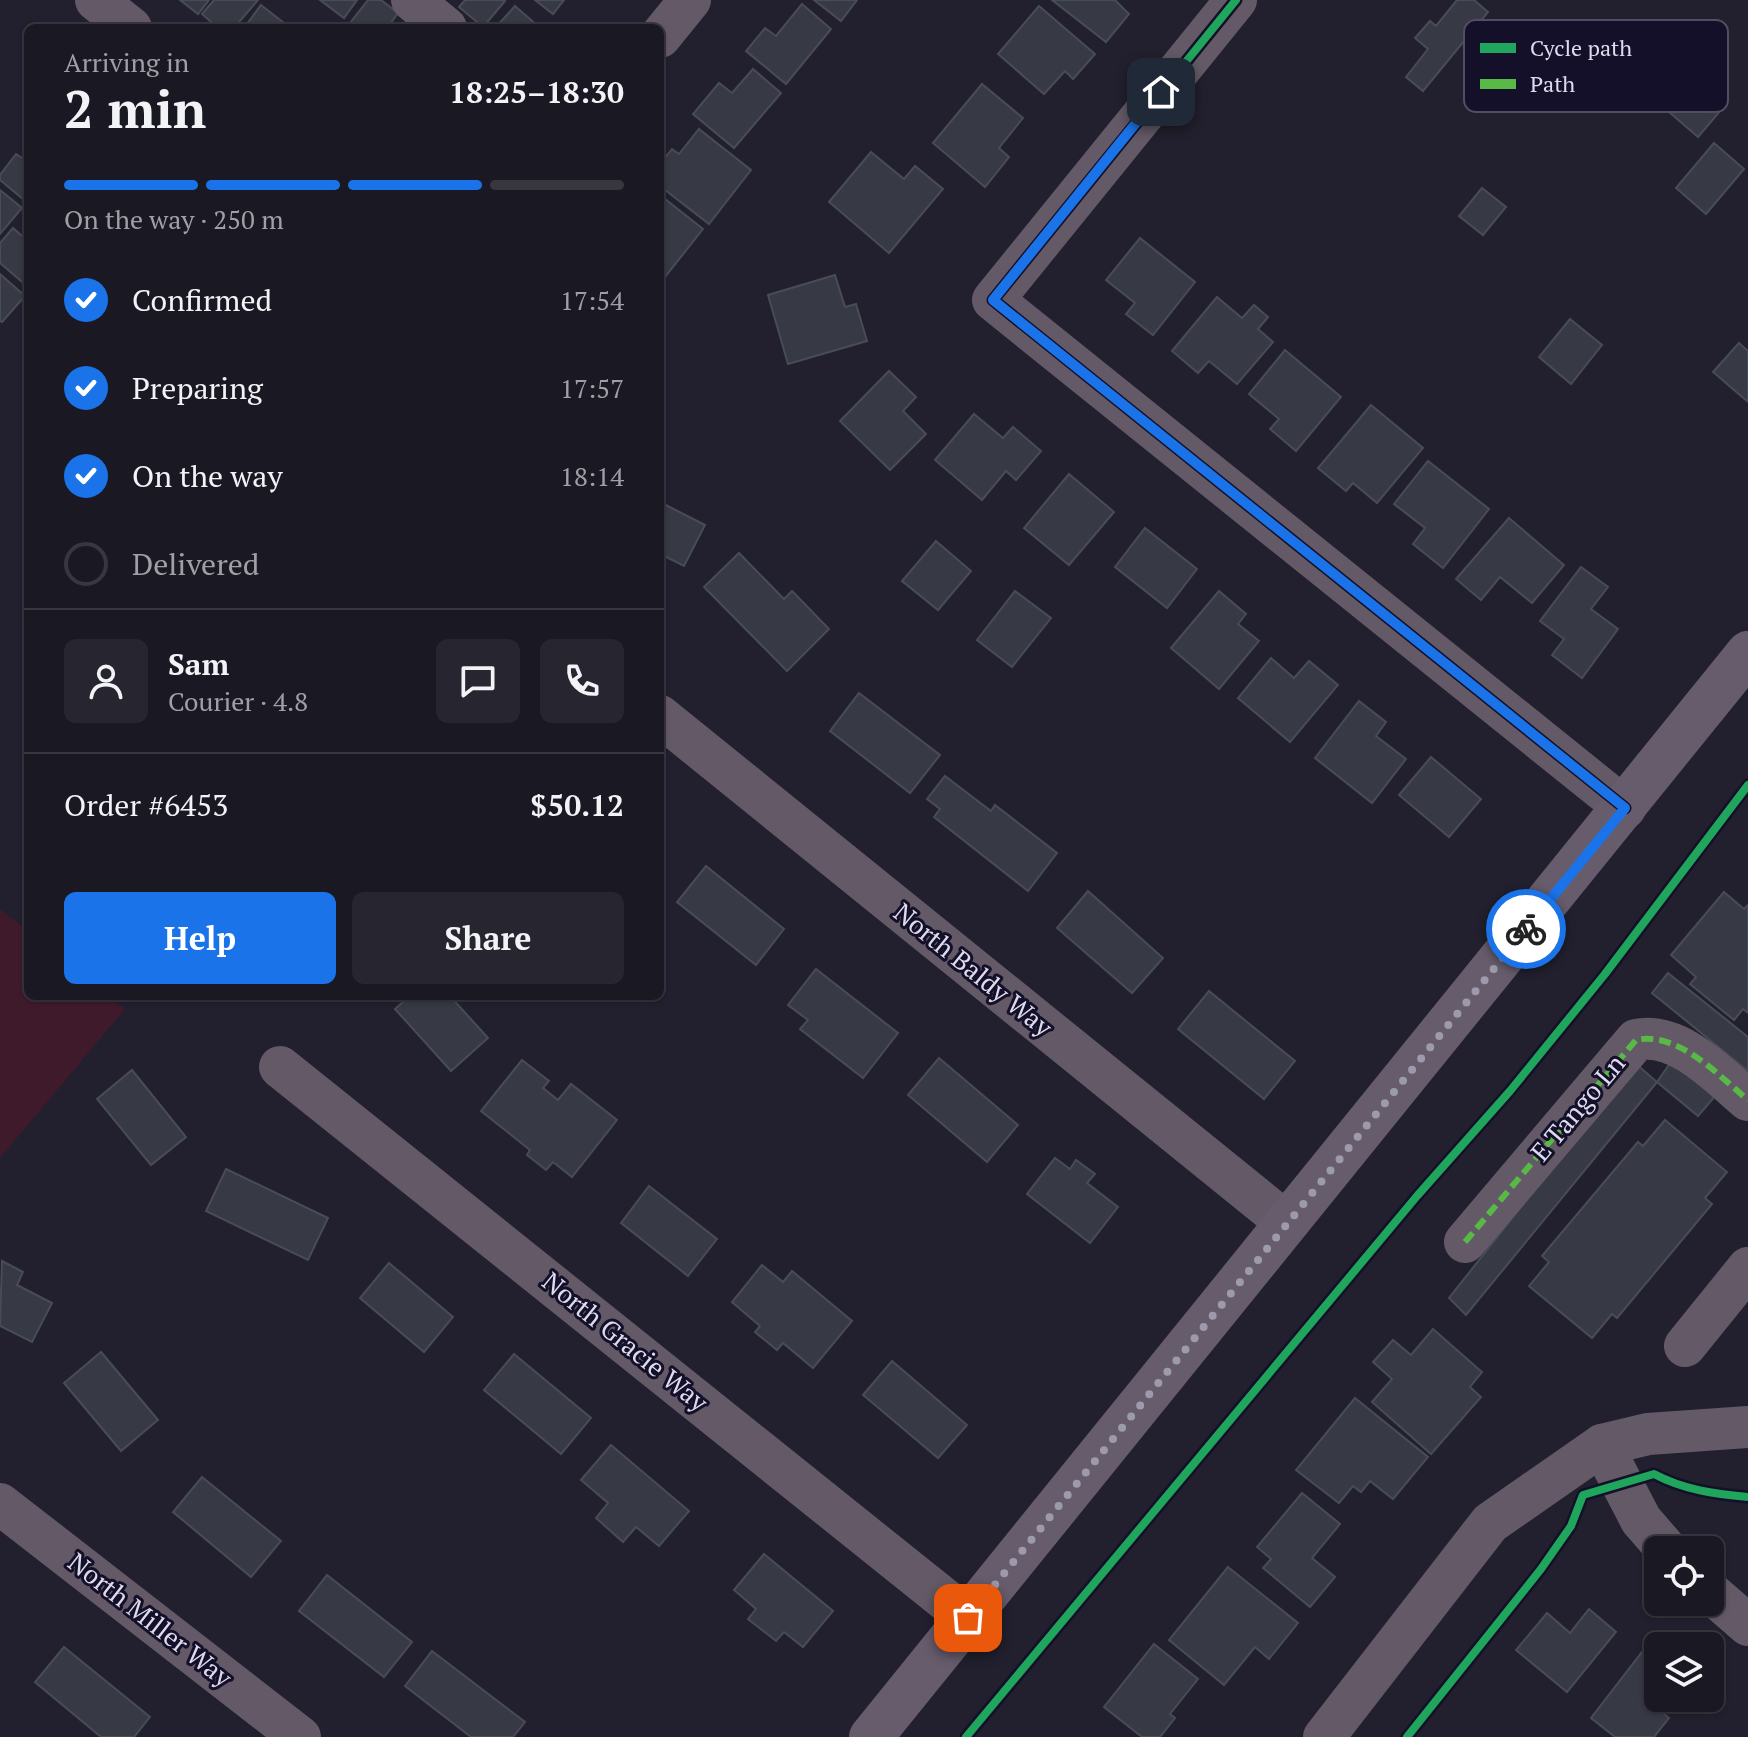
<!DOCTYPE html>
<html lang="en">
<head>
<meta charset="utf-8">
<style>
	body { margin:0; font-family:"PT Serif",serif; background:#27252f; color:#f1f3f6; height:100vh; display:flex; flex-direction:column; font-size:30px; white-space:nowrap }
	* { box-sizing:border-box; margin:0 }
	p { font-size:26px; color:#9fa0a5 }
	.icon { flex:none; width:44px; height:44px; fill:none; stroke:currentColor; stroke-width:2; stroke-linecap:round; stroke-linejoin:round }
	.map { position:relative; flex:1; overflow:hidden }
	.sheet { position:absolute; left:24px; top:24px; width:640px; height:976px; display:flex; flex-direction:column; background:#1a1822; border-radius:12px; box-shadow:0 2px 6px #0004,0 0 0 2px #383740 }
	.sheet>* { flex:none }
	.tools { position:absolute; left:1644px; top:1536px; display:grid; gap:16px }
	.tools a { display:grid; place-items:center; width:80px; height:80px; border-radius:12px; background:#1a1822; box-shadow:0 2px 6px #0004,0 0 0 2px #383740; font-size:40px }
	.pin { position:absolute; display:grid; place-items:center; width:68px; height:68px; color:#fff; margin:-34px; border-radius:16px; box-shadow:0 4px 12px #0006 }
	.courier { position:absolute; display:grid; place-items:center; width:80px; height:80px; margin:-40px; border:6px solid #1a73e8; border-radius:50%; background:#fff; color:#222; box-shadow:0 2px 10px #0007 }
	.headline em { font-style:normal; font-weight:700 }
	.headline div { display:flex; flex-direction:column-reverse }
	.headline { display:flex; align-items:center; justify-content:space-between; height:136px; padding:0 40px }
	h1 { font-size:52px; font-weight:700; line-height:60px }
	.bar { display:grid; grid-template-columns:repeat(4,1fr); gap:12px 8px; align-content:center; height:96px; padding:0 40px }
	.bar i { height:10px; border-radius:6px; background:#383740 }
	.bar .active { background:#1a73e8 }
	.bar p { grid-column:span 4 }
	.line { display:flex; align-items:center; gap:20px; padding:0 40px; border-top:2px solid #383740 }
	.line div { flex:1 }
	.round { display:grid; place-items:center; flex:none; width:84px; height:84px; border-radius:12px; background:#27252f }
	ol { padding:0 40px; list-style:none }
	li { display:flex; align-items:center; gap:24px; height:88px }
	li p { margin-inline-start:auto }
	li .icon { padding:8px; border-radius:50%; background:#1a73e8; color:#fff; stroke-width:4 }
	li:last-child { color:#9fa0a5 }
	li i { width:44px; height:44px; border:4px solid #383740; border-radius:50% }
	.primary-button { display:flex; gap:16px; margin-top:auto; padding:16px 40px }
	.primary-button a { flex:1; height:92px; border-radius:12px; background:#1a73e8; color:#fff; font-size:32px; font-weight:700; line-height:92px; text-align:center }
	.primary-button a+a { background:#27252f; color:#f1f3f6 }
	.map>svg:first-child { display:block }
</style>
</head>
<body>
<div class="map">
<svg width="1748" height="1737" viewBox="0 0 1748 1737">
	<rect width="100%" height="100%" fill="#22202e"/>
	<polygon fill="#3f1a2a" points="0,909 28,931 28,996 109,996 125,1009 0,1158"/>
	<g fill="#373945" stroke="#484c57" stroke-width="2">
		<polygon points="180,0 209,0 198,14"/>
		<polygon points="214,0 258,0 234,28 218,28 202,14"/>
		<polygon points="320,0 357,0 344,18"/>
		<polygon points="368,0 381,0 398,13 387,28 357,28 350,23"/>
		<polygon points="465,0 503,0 505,1 483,27 459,7"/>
		<polygon points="535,0 564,0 553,14"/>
		<polygon points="814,0 857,0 841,21"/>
		<polygon points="1052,0 1115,0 1129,14 1106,42"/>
		<polygon points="1457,0 1474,0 1488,12 1478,24 1485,29 1471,47 1464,41 1423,91 1406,77 1428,49 1415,38 1430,21 1436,26"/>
		<polygon points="802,4 831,29 786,84 746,51 765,28 776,36"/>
		<polygon points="261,5 288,26 286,28 244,28"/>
		<polygon points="515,6 538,26 536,28 495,28"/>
		<polygon points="1039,6 1095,54 1073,79 1065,71 1044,94 998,54"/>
		<polygon points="1669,51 1726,104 1698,137 1639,86"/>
		<polygon points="753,69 781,93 734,148 693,114 719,83 732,93"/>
		<polygon points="982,84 1023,118 999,148 1009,157 985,187 933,143"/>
		<polygon points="699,129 751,170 709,224 660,186 660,164 672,149 679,154"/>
		<polygon points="1714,143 1744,169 1706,214 1676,188"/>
		<polygon points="871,152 904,179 915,166 943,189 889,253 829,202"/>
		<polygon points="16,154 28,162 28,193 23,199 0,180 0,175"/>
		<polygon points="1482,188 1506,207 1483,235 1459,216"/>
		<polygon points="0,190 22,208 0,234"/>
		<polygon points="660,195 703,229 661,282 660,281"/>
		<polygon points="13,228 28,241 28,287 0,263 0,243"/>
		<polygon points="1140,238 1195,282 1153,335 1126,314 1135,303 1106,280"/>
		<polygon points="0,274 25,296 2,322 0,321"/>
		<polygon points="835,275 845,307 856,304 867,341 788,364 768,295"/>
		<polygon points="1217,297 1242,318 1254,305 1268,317 1258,329 1273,342 1237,384 1209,361 1198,373 1172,351"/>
		<polygon points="1570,319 1602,345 1571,384 1539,357"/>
		<polygon points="1739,343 1748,351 1748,402 1713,372"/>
		<polygon points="1285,350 1341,397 1296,451 1270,429 1279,419 1249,394"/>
		<polygon points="889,371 916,397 903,411 926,434 890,470 840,421"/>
		<polygon points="1371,405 1423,448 1377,503 1353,483 1346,491 1318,468"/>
		<polygon points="974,414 1003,438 1013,427 1041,451 1016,480 1006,471 982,500 935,460"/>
		<polygon points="1428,461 1489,509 1443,568 1413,544 1425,528 1394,504"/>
		<polygon points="1069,474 1114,512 1069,565 1024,528"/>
		<polygon points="660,502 705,525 684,566 660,554"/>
		<polygon points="1509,518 1564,565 1532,603 1500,577 1481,600 1456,579"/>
		<polygon points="1145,528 1197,569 1167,608 1115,567"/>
		<polygon points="936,541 971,571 938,610 902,581"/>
		<polygon points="739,553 784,599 792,591 829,629 787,671 704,587"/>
		<polygon points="1581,567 1608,587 1591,609 1618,629 1582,678 1552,655 1564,639 1540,621"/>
		<polygon points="1015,591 1051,618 1012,667 977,640"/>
		<polygon points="1219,591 1246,614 1238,624 1259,641 1219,689 1171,648"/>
		<polygon points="1271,658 1294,678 1309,661 1338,685 1290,742 1238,698"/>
		<polygon points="859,693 940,755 910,793 830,731"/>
		<polygon points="1359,701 1386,722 1376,736 1406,759 1372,803 1315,758"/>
		<polygon points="1431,757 1481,799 1449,837 1399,795"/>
		<polygon points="945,776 991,811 995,805 1057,853 1028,891 934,817 940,809 927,799"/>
		<polygon points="706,866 784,929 756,965 677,902"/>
		<polygon points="1088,891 1163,958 1132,993 1057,928"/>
		<polygon points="1724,892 1744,909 1748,905 1748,1013 1743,1009 1734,1020 1690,984 1696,977 1671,955"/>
		<polygon points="816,969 898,1033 863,1078 800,1029 808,1020 788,1005"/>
		<polygon points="1668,973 1748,1037 1748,1071 1652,993"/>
		<polygon points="1209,991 1295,1061 1264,1099 1178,1029"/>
		<polygon points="400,996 450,996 488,1038 451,1071 395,1009 404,1001"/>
		<polygon points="939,1058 1018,1125 987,1162 908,1095"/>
		<polygon points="1673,1059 1717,1094 1698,1116 1657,1082"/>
		<polygon points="522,1060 549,1081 543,1088 558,1100 571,1084 617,1120 572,1177 553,1162 546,1170 527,1155 530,1150 481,1111"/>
		<polygon points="1635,1063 1657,1082 1466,1315 1449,1298"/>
		<polygon points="132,1070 186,1137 151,1165 97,1099"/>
		<polygon points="1665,1120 1727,1172 1705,1198 1712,1204 1617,1318 1612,1314 1592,1338 1529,1286 1549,1262 1542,1256 1638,1142 1643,1146"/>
		<polygon points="1055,1158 1070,1169 1076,1160 1095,1174 1087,1183 1118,1207 1090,1243 1027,1194"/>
		<polygon points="226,1169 328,1218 308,1260 206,1211"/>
		<polygon points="649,1186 717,1239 688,1276 621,1223"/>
		<polygon points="2,1261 23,1272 17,1285 52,1303 32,1342 0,1326"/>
		<polygon points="389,1263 453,1317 424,1352 360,1298"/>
		<polygon points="762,1265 783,1282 792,1271 852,1321 813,1368 783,1343 777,1350 755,1332 760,1326 732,1302"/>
		<polygon points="1433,1329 1482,1372 1470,1387 1481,1397 1431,1454 1372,1402 1392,1379 1373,1362 1393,1340 1411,1355"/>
		<polygon points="101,1352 158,1420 121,1451 64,1383"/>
		<polygon points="514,1354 591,1418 561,1454 484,1390"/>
		<polygon points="892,1361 967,1425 938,1458 863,1395"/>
		<polygon points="1355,1398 1428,1457 1393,1499 1370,1481 1361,1492 1353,1486 1339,1503 1296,1470"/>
		<polygon points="611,1445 689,1511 659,1546 636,1527 623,1542 596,1518 608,1503 581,1480"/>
		<polygon points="202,1477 281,1541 251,1577 173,1512"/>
		<polygon points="1302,1493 1340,1524 1312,1558 1335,1577 1310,1607 1263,1568 1271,1559 1257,1547"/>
		<polygon points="764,1554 833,1611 803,1647 784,1632 776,1641 748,1619 756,1609 734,1590"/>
		<polygon points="1228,1567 1298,1623 1269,1659 1255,1647 1224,1685 1169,1640"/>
		<polygon points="327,1575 412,1642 384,1677 299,1611"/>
		<polygon points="1589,1609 1616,1632 1567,1692 1516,1650 1547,1613 1570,1633"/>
		<polygon points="1154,1644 1198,1679 1170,1714 1175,1718 1160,1737 1142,1737 1104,1707"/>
		<polygon points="64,1647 150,1717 134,1737 101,1737 35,1682"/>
		<polygon points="432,1651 525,1722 513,1737 471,1737 405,1686"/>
		<polygon points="1642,1652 1658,1664 1658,1684 1646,1700 1669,1718 1654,1737 1615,1737 1591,1718"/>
	</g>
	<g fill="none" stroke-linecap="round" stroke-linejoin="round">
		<g stroke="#645a67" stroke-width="42">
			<polyline points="96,0 131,28"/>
			<polyline points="412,0 446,28"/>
			<polyline points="1236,0 993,300 1625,808"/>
			<polyline points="660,37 690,0"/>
			<polyline points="660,716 1287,1223"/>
			<polyline points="280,1067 968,1618"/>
			<path d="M1465 1242 1636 1040C1678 1031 1718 1075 1748 1100"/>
			<polyline points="1685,1346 1748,1268"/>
			<polyline points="1602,1445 1641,1520 1667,1550"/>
			<polyline points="0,1504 300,1737"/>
			<polyline points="1710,1592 1748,1625"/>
			<polyline points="1324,1737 1490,1523 1602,1445 1648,1434 1748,1427"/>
		</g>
		<polyline stroke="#675c6c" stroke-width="44" points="871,1737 1748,653"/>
		<path stroke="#58b947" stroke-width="6" stroke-dasharray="12 6" stroke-linecap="butt" d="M1465 1242 1636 1040C1678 1031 1718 1075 1748 1100"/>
		<defs>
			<g id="cycleway">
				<polyline points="1236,0 993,300 1625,808"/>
				<polyline points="966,1737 1417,1196 1510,1091 1605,974 1748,785"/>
				<path d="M1407 1737 1541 1569 1571 1526 1583 1495 1654 1474C1684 1490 1715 1494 1748 1497"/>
			</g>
		</defs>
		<use href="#cycleway" stroke="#151029" stroke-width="13"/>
		<use href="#cycleway" stroke="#20a55d" stroke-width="8"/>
	</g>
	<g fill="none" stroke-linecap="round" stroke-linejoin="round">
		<polyline stroke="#9c9aab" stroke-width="8" stroke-dasharray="0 14.4" points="968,1618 1526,929"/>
		<polyline stroke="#1a73e8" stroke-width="10" points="1161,92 993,300 1625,808 1526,929"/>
	</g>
	<g text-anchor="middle" stroke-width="6" stroke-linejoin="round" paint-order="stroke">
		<g font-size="26" fill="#dddcee" stroke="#151029">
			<text transform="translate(973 970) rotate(39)" y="9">North Baldy Way</text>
			<text transform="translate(1578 1108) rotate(-50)" y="9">E Tango Ln</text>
			<text transform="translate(625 1342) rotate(39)" y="9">North Gracie Way</text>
			<text transform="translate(150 1620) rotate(38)" y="9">North Miller Way</text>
		</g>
	</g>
	<rect x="1464" y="20" width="264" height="92" rx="12" fill="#151029" stroke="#514d64" stroke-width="2"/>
	<rect x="1480" y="43" width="36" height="10" fill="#20a55d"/>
	<rect x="1480" y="79" width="36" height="10" fill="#58b947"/>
	<g font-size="22" fill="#dddcee">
		<text x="1530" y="56">Cycle path</text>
		<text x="1530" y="92">Path</text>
	</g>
</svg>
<div class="tools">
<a><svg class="icon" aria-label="locate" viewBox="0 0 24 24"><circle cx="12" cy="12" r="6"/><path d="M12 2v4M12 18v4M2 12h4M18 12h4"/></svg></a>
<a><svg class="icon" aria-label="layers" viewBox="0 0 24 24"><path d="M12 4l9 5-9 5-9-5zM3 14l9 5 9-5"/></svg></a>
</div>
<div class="pin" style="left:968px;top:1618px;background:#ea580c"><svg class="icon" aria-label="bag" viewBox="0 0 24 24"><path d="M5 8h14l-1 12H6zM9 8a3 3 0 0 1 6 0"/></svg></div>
<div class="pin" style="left:1161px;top:92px;background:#1f2937"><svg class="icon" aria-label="home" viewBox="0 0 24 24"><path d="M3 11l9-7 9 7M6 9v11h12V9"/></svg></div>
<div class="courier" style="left:1526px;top:929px"><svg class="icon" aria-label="bike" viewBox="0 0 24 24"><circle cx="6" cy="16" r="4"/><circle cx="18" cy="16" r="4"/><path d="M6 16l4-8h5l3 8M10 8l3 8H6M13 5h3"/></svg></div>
<section class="sheet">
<div class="headline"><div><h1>2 min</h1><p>Arriving in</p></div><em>18:25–18:30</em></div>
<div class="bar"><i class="active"></i><i class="active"></i><i class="active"></i><i></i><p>On the way · 250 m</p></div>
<ol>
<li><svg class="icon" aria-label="check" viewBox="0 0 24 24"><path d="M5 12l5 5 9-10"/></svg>Confirmed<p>17:54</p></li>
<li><svg class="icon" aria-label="check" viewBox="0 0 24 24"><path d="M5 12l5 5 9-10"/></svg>Preparing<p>17:57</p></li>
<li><svg class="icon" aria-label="check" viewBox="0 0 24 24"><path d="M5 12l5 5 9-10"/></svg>On the way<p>18:14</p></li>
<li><i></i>Delivered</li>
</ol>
<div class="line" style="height:144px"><a class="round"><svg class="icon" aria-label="person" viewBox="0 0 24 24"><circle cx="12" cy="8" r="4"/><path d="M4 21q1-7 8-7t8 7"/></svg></a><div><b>Sam</b><p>Courier · 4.8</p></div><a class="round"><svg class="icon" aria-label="chat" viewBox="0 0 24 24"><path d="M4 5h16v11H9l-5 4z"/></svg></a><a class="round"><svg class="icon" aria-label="phone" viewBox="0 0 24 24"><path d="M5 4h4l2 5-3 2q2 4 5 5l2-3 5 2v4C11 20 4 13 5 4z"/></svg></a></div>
<div class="line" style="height:104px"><div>Order #6453</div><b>$50.12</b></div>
<div class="primary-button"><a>Help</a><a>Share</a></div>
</section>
</div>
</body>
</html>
